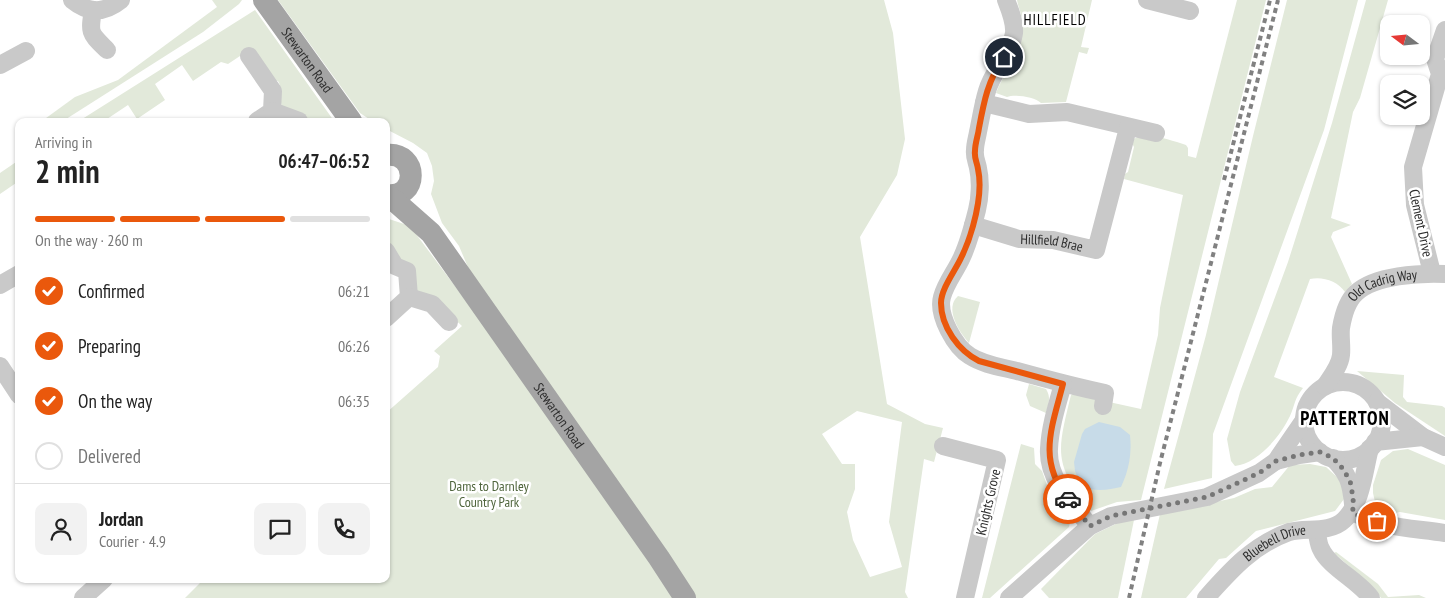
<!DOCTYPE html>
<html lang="en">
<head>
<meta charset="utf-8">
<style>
	body { margin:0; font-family:"PT Sans Narrow",sans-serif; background:#f2f2f2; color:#222; height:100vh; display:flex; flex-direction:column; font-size:19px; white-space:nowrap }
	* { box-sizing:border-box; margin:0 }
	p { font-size:16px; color:#767676 }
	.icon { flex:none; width:28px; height:28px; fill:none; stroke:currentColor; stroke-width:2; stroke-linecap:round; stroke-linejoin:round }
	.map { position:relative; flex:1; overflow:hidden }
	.drawer { position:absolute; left:15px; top:118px; width:375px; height:465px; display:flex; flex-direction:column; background:#fff; border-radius:10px; box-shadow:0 1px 4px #0004 }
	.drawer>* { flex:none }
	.needle { width:32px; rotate:286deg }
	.tools { position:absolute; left:1380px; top:15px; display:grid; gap:10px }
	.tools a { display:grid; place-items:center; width:50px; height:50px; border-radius:10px; background:#fff; box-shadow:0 1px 4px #0004; font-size:25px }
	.pin { position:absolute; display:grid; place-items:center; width:42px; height:42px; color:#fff; margin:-21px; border:2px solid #fff; border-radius:50%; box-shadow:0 1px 5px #0007 }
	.courier { position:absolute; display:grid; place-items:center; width:50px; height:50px; margin:-25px; border:4px solid #ea580c; border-radius:50%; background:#fff; color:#222; box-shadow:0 1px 6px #0007 }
	.overview em { font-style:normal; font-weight:600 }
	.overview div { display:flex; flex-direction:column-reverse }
	.overview { display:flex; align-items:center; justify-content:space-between; height:85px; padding:0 20px }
	h1 { font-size:32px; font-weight:600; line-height:38px }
	.bar { display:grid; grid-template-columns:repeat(4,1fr); gap:8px 5px; align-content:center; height:60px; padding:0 20px }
	.bar i { height:6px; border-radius:4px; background:#e0e0e0 }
	.bar .active { background:#ea580c }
	.bar p { grid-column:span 4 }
	.line { display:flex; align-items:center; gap:12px; padding:0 20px; border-top:1px solid #e0e0e0 }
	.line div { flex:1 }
	.round { display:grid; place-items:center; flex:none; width:52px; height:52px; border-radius:10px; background:#f2f2f2 }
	ol { padding:0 20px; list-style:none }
	li { display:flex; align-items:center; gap:15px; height:55px }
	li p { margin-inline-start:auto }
	li .icon { padding:5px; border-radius:50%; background:#ea580c; color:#fff; stroke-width:4 }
	li:last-child { color:#767676 }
	li i { width:28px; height:28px; border:2px solid #e0e0e0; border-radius:50% }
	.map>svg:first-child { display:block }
</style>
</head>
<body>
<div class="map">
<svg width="1445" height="598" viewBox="0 0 1445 598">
	<rect width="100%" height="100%" fill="#fff"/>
	<g fill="#e2e9da" fill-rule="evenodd">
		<polygon points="212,0 242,0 239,4 203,32 63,121 42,121 75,97 118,80 217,7"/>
		<path d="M278 0H884L893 33 905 139 897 175 860 237 887 404 925 424 943 428 934 462 924 459 905 592 908 598H696L658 546 470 272 459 246 442 223 431 194 434 181 432 166 427 153 413 143 386 129V121H372L360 113ZM857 411 902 422 889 522 902 567 870 577 853 540 847 512 855 489V464H842L822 434Z"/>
		<path d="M1017 0H1092L1081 47 1089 48 1087 54 1079 52 1066 102 1041 103C1035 97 1015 94 1007 97L996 93C1006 68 1025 48 1022 19 1021 13 1018 6 1017 0Z"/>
		<path d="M1237 0H1266L1141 500 1117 502 1091 511C1053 464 1057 452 1071 395L1079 390 1109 402 1141 409 1158 335 1160 308 1183 195 1124 179 1125 174 1128 172 1134 147 1132 143 1133 139C1150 132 1170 140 1186 145L1188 148V156L1196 158Z"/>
		<polygon points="1287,0 1358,0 1324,130 1213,434 1212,478 1164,489 1206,335 1253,136"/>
		<path d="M1366 0H1388L1360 98 1353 112 1331 218 1351 225 1333 232 1331 237 1352 284 1345 292C1338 281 1322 276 1310 279L1274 377 1303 388C1294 399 1295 405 1290 416 1280 437 1258 463 1235 466L1231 461 1227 439 1240 392 1288 262 1332 123Z"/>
		<path d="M255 10 334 121H308L307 119 282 107C279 99 283 89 278 81L269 80 256 61 258 54 253 51 246 52 228 64 221 62 193 81 182 65 155 84 165 100 137 119 128 105 104 121H79Z"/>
		<polygon points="19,160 19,181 0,194 0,173"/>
		<polygon points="386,218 410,226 688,598 185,598 204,579 386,579 386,413 438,367 440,356 434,351 462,326 434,300 415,291 396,262 386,240"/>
		<path d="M958 296 980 302 969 343C959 332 944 308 958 296Z"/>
		<polygon points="1357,371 1404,375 1403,397 1407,402 1442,406 1445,408 1445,436 1395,403"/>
		<path d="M1029 384 1046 389C1051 397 1049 403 1046 413L1030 406 1026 395Z"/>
		<polygon points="1021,444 1034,448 1035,464 1042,471 1047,485 1071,518 1069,527 990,598 982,598"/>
		<polygon points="1408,449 1445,465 1445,520 1400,512 1390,514 1381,509 1375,502 1373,493 1373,485 1381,460 1393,451"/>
		<polygon points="1310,464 1326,467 1338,478 1343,489 1344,499 1335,511 1256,531 1226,558 1219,559 1186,598 1141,598 1160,514 1234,498 1255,489 1272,487 1290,465"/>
		<polygon points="1134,520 1118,598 1049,598 1041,589 1095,534 1120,522"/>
		<polygon points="1336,552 1378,584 1388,597 1419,595 1426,598 1381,598 1374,588 1334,553"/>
	</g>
	<path fill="#c7dbe8" d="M1099 422 1120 427 1130 435C1132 453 1129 470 1121 487 1109 490 1093 492 1081 486L1075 471 1074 462 1082 434 1085 429Z"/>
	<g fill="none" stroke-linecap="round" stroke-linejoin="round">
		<g stroke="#c9c9c9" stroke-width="18">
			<path d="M72 0C89 14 105 13 121 0"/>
			<path d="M1006 0C1010 10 1015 22 1014 33 1011 54 993 70 987 91 983 104 981 118 978 132 977 138 975 144 975 150 974 157 977 162 978 168 981 181 980 198 977 210 973 226 969 242 962 257 956 271 946 282 942 297 937 315 955 347 970 356 984 365 1001 367 1017 371 1046 379 1075 387 1105 393L1103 406"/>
			<polyline points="1147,0 1190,11"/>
			<path d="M93 10C89 34 90 33 107 50"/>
			<polyline points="249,56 273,91 272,111 257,121"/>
			<polyline points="0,65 26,51"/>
			<polyline points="984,103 1029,114 1067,112 1156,133"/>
			<polyline points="272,111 299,121"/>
			<path id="s1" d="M973 225 1019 239 1053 240 1096 250 1128 128"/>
			<polyline points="386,251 395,266 407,271 409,297 386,318"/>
			<polyline points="1432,273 1415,205 1413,167 1440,74 1435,59 1445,30"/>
			<polyline points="0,285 19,274"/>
			<polyline points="409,297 432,304 449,322"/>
			<polyline points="0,366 19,395"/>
			<circle cx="1343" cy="421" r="39"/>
			<path d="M1063 384C1057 405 1050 427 1049 449 1047 479 1073 505 1090 526"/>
			<path id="s2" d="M1325 386C1331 377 1340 366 1341 355 1342 346 1340 337 1341 328 1343 316 1347 301 1356 293 1375 275 1420 273 1445 274"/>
			<polyline points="1377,402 1423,437 1445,447"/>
			<polyline points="1375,442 1423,437"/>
			<polyline points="943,446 997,460 965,598"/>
			<path d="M1333 458C1348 474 1351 482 1353 504"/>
			<polyline points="1276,461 1299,455 1320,452"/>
			<path d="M1352 511C1378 528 1415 528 1445 533"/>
			<path d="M1316 530C1318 536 1318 544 1321 549 1329 567 1359 581 1371 598"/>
			<polyline points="83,598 104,579"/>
			<polyline points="1009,598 1090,526 1111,516 1207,497 1259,473 1276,461 1304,420"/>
			<path id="s3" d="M1206 598C1231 570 1253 545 1289 532 1306 527 1329 534 1344 520 1362 503 1364 471 1370 448"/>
		</g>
		<g stroke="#a4a4a4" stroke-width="22">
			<path id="s4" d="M264 0 351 121"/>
			<path d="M386 155C419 151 419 200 386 195"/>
			<path id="s5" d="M389 196 431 233 659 558 685 598"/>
		</g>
		<g stroke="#818181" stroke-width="4" stroke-dasharray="5 4" stroke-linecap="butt">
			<polyline points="1224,180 1270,0"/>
			<polyline points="1129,598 1160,463 1278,0"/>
		</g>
	</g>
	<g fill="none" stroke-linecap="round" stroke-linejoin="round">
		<polyline stroke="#767676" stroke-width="5" stroke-dasharray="0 9" points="1068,499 1090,526 1111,516 1207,497 1259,473 1276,461 1299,455 1320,452 1333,458 1344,470 1351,484 1354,507 1352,511 1360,517 1377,521"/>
		<path stroke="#ea580c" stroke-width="6" d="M1004 57C988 80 984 101 979 128 978 136 975 143 975 151 974 158 977 162 978 169 982 187 978 208 973 226 970 237 966 248 961 258 955 271 941 289 941 303 941 327 959 351 979 361L1063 384C1052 427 1037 460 1068 499"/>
	</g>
	<g text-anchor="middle" stroke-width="5" stroke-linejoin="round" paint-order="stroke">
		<g font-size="14" fill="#2c2c2c" stroke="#fff">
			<text dy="5" stroke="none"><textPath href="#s4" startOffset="74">Stewarton Road</textPath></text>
			<text transform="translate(1421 223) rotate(78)" y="5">Clement Drive</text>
			<text dy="5" stroke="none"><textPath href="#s1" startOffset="81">Hillfield Brae</textPath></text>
			<text dy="5" stroke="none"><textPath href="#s2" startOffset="129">Old Cadrig Way</textPath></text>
			<text dy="5" stroke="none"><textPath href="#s5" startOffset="279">Stewarton Road</textPath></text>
			<text transform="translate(988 502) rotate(-77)" y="5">Knights Grove</text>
			<text dy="5" stroke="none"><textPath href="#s3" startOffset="90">Bluebell Drive</textPath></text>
		</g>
		<g font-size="14" fill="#4f653c" stroke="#fff">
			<text x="489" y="491">Dams to Darnley<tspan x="489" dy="16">Country Park</tspan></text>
		</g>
		<g font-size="15" letter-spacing="1" fill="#000" stroke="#fff">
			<text x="1055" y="25">HILLFIELD</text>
		</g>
		<g font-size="19" font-weight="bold" letter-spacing="1" fill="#000" stroke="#fff">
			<text x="1345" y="425">PATTERTON</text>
		</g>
	</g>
</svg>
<div class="tools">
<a><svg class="needle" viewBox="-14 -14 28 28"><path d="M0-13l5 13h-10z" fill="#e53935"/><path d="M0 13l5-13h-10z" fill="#767676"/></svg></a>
<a><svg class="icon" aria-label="layers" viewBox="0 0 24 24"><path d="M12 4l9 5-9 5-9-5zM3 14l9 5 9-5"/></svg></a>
</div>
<div class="pin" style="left:1377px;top:521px;background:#ea580c"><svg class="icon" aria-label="bag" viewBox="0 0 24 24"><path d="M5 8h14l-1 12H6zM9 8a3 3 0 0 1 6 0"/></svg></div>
<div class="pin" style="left:1004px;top:57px;background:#1f2937"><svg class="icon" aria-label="home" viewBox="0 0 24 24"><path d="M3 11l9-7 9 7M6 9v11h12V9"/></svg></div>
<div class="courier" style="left:1068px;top:499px"><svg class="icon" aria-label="car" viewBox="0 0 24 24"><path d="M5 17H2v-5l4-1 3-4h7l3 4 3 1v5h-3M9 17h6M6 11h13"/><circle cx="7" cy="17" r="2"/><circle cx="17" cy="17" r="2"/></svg></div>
<section class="drawer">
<div class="overview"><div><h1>2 min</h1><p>Arriving in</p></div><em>06:47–06:52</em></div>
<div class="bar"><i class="active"></i><i class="active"></i><i class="active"></i><i></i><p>On the way · 260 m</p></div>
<ol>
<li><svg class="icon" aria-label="check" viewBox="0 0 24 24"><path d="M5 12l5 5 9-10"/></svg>Confirmed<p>06:21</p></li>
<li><svg class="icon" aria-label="check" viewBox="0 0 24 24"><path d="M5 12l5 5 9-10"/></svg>Preparing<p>06:26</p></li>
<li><svg class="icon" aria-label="check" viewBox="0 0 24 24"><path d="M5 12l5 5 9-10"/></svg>On the way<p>06:35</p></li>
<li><i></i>Delivered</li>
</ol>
<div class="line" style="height:90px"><a class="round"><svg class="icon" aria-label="person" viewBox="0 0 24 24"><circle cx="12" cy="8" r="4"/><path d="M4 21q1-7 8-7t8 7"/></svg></a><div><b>Jordan</b><p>Courier · 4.9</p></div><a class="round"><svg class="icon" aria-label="chat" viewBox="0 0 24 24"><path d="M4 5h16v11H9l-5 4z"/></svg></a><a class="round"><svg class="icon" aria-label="phone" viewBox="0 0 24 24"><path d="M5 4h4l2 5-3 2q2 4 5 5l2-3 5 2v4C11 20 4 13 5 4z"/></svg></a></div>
</section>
</div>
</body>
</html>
